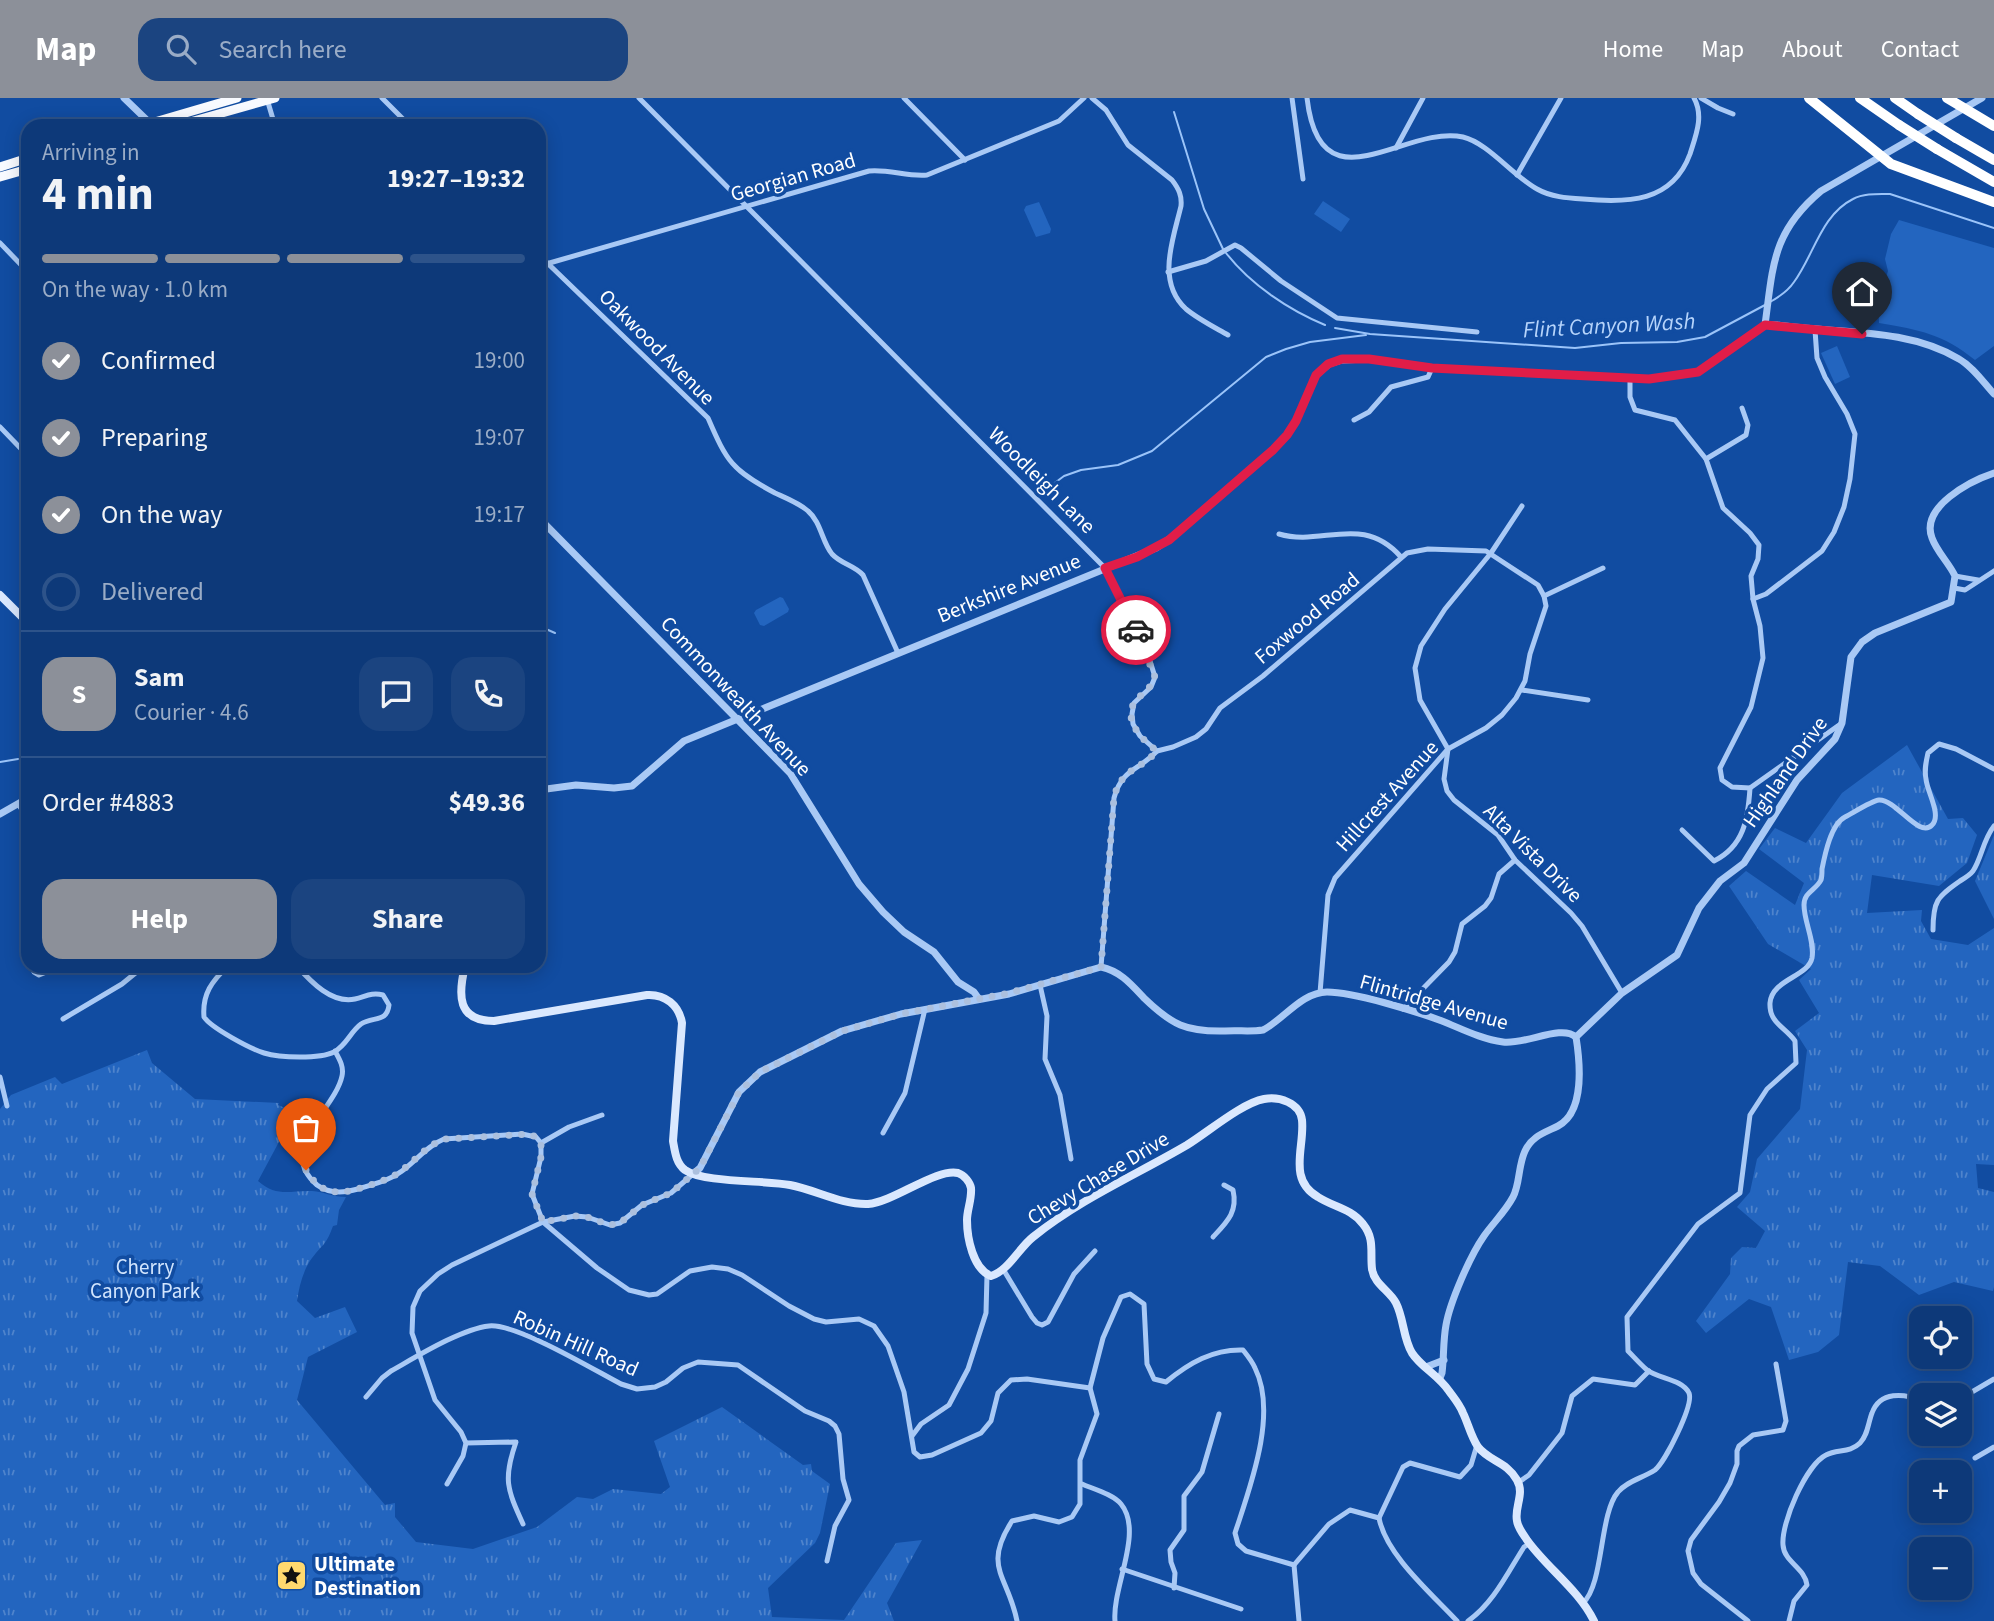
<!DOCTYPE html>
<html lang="en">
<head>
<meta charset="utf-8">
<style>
	body { margin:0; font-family:"Source Sans 3",sans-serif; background:#1b4480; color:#f1f3f6; height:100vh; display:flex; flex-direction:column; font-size:26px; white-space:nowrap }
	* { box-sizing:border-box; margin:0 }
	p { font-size:23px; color:#9aacc6 }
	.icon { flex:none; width:38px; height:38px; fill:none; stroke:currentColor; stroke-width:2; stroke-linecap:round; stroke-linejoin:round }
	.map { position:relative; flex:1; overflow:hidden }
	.side { position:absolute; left:21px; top:21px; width:525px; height:854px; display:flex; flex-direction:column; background:#0d3979; border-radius:21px; box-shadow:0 4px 18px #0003,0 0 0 2px #2d538a }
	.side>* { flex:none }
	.fabs { position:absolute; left:1909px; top:1208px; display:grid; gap:14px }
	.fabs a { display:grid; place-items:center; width:63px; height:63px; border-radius:14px; background:#0d3979; box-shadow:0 4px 18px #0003,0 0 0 2px #2d538a; font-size:35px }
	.pin { position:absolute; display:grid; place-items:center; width:60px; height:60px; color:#fff; margin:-72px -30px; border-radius:50% 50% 50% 0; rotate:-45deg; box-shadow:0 0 7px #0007 }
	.pin .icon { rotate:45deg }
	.courier { position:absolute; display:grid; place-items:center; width:70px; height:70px; margin:-35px; border:5px solid #e11d48; border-radius:50%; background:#fff; color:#222; box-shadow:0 2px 9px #0007 }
	.overview em { font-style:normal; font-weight:700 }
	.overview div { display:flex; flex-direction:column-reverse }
	.overview { display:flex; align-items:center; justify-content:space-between; height:119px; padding:0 21px }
	h1 { font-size:46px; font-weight:700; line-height:52px }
	.bar { display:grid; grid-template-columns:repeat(4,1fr); gap:10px 7px; align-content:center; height:84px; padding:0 21px }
	.bar i { height:9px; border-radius:5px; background:#2d538a }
	.bar .on { background:#8c9099 }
	.bar p { grid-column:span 4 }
	.line { display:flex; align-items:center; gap:18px; padding:0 21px; border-top:2px solid #2d538a }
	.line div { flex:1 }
	.round { display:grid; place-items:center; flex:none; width:74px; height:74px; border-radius:21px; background:#1b4480 }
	ol { padding:0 21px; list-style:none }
	li { display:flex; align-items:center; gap:21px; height:77px }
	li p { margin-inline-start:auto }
	li .icon { padding:7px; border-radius:50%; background:#8c9099; color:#fff; stroke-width:4 }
	li:last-child { color:#9aacc6 }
	li i { width:38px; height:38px; border:4px solid #2d538a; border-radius:50% }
	.primary-button { display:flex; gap:14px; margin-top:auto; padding:14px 21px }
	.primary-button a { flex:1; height:80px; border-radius:21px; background:#8c9099; color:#fff; font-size:28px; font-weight:700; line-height:80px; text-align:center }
	.primary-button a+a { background:#1b4480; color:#f1f3f6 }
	header { display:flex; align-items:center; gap:42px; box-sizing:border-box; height:98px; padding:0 35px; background:#8c9099; color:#fff }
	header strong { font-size:33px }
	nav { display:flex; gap:38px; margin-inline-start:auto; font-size:24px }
	.search { width:490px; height:63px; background:#1b4480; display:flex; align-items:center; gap:18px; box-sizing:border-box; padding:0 24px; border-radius:21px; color:#9aacc6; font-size:26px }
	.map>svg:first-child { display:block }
</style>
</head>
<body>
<header>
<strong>Map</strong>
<div class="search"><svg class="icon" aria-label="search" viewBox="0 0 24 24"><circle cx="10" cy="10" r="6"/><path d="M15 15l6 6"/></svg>Search here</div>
<nav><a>Home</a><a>Map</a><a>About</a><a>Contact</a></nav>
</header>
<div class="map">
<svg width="1994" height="1523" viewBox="0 0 1994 1523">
	<defs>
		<pattern id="grass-tufts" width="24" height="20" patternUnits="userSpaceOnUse" patternTransform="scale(1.75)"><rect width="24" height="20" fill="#2365bf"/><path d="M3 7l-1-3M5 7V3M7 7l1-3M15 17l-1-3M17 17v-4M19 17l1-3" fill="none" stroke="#4f84cc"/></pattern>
	</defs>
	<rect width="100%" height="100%" fill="#114ca1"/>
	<g fill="url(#grass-tufts)">
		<polygon points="1907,647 1948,721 1963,720 1977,737 1967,765 1939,788 1872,777 1867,815 1922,812 1921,823 1931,841 1968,847 1994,830 1994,1067 1976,1066 1978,1090 1994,1094 1994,1189 1993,1193 1954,1184 1919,1197 1880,1168 1848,1164 1839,1237 1818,1254 1789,1262 1771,1209 1749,1201 1706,1235 1696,1223 1730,1176 1731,1160 1742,1149 1756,1150 1765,1133 1737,1109 1750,1094 1757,1061 1800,1011 1807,952 1795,933 1819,915 1799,882 1811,871 1768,846 1729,788 1746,773 1795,807 1804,785 1759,751 1775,730 1806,745 1842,695"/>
		<polygon points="1994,737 1994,821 1975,783"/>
		<path d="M147 952 152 965 195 1001 279 1005 278 1007 295 1014 258 1083C277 1100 291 1092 312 1093 324 1094 333 1099 346 1099L339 1112 337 1127 333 1128C326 1147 324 1145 312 1160 303 1172 299 1189 297 1203L315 1220 345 1209 357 1234 308 1259 297 1302 385 1407 395 1405V1419L416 1444 473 1451 537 1429 577 1399 593 1401 613 1391 661 1396 670 1389 654 1343 722 1309 803 1367 811 1366 812 1373 830 1386 820 1435 815 1445 768 1490 772 1519 844 1522 896 1445 922 1442 887 1505 894 1523H0V1011L11 997 55 979 62 986Z"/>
	</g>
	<g fill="#2365bf">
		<polygon points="1323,103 1350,121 1341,134 1314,116"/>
		<polygon points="1039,104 1051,131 1050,135 1036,139 1024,112 1026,108"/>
		<path d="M1899 122 1994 150V248L1975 262C1943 236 1920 232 1879 225L1878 203 1888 173 1885 161 1891 136Z"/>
		<polygon points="1837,248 1850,279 1835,286 1821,255"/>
		<polygon points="780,499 783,500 789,511 788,514 764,528 760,527 754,515 756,512"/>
	</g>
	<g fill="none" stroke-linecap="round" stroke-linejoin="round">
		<g stroke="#9bc4f9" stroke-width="2">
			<polyline points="1174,14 1204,111 1223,151"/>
			<path d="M1226 155C1251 187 1289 212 1325 227"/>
			<path d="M1770 204C1779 199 1788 193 1794 184 1814 157 1821 117 1853 101 1864 95 1878 96 1890 96L1994 130"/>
			<polyline points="1335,230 1370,236 1575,250 1621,245 1677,244 1705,239 1765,207"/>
			<polyline points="1044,393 1064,378 1081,372 1118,367 1152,353 1266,259 1286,251 1310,244 1366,237"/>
			<polyline points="539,528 555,535"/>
			<polyline points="0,664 18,661"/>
		</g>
		<g stroke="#a9c9f5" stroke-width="5">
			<polyline points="382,0 410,28"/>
			<path d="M639 0 1105 470 1150 563 1155 579 1151 589 1134 605 1132 616 1133 626 1140 638 1157 653C1139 673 1122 670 1114 700L1101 869"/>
			<polyline points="904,0 965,62"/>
			<path d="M1092 0 1106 12 1128 47 1172 82C1179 91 1182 98 1181 108 1173 142 1156 183 1186 211 1198 221 1214 229 1228 237"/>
			<polyline points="1292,0 1303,81"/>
			<path d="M1307 0C1320 114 1405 26 1463 39 1488 45 1513 78 1537 91 1551 99 1567 100 1583 101 1627 105 1672 105 1690 56 1696 37 1704 18 1694 0"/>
			<polyline points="1701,0 1718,10 1733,16"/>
			<polyline points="267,1 275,28"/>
			<polyline points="1396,50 1423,0"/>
			<polyline points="1517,77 1561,0"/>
			<polyline points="0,145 28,174"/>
			<path d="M539 157 708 320C727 364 732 372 775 395 786 400 799 405 808 413 821 424 822 444 832 456 841 466 854 467 863 477L898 555"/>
			<path d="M539 168 869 73C889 71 908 79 927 77L1059 23 1084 0"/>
			<polyline points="1168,174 1206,163 1235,147 1241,150 1281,183 1337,220 1477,234"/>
			<polyline points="1630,281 1630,299 1635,312 1675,322 1706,361 1723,410 1750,435 1759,447 1758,461 1751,478 1753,501 1760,528 1763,560 1751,609 1720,670 1722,682 1732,689 1750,690 1842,625"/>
			<polyline points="1354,322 1369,314 1391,289 1428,279 1432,270"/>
			<polyline points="0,329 28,358"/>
			<polyline points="1706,361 1746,337 1748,327 1742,310"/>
			<polyline points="1522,408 1491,455 1445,511 1421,548 1415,570 1420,602 1448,651 1444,681 1447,693 1454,702 1498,737 1515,762 1571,815 1582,828 1622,895"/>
			<path d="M1279 436C1322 449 1362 415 1401 459"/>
			<polyline points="1955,478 1978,482"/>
			<polyline points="1954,490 1965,492 1994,473"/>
			<polyline points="1544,498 1603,470"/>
			<polyline points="1753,501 1766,496 1822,453 1834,434 1844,409 1850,381 1855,336 1847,316 1825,279 1817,260 1815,232"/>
			<polyline points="1522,592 1588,602"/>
			<polyline points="1157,653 1173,649 1196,639 1206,631 1220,610 1263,578 1407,455 1428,451 1486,453 1538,487 1544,498 1546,508 1530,556 1525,583 1516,600 1502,617 1486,630 1448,651 1335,780 1328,797 1320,895"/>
			<polyline points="18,706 28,720"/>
			<path d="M1682 732 1714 763C1744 748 1748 721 1750 690"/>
			<path d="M1933 832C1933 803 1937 799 1960 783 1965 780 1970 777 1973 773 1982 759 1983 742 1994 728"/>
			<polyline points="32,868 34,874 39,877 61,868"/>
			<path d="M228 868C212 883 202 896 204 919 211 930 251 951 264 955 280 960 320 961 334 954 347 947 350 934 361 926 373 918 387 925 389 907L383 897C371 894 365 899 355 901 332 906 311 884 297 868"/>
			<polyline points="1040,887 1047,918 1045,961 1060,997 1071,1061"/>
			<polyline points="1403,911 1449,864 1455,854 1462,826 1485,808 1491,800 1499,776 1515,762"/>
			<polyline points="63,921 122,886 144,868"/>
			<path d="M335 953C340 962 344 969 342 978 335 1012 275 1051 317 1087 329 1096 344 1095 358 1091 373 1086 389 1083 402 1073 417 1062 427 1048 444 1041L522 1036 536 1039 541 1045V1059L532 1096 543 1124 597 1170 629 1192 649 1197 657 1196 690 1173 712 1169 728 1171 742 1177 789 1208 814 1221 826 1224 859 1221 874 1228 888 1248 904 1294 914 1354 920 1359 932 1357 981 1335 991 1323 998 1295 1011 1282 1027 1281 1090 1290"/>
			<polyline points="0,979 7,1008"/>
			<polyline points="883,1035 905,995 925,911"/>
			<polyline points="541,1045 569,1029 602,1017"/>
			<path d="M1213 1139C1227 1124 1238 1114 1233 1092L1224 1087"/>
			<polyline points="1003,1171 1032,1219 1037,1225 1042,1227 1048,1224 1074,1176 1095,1153"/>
			<path d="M366 1299 382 1280 391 1273C416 1259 461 1231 489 1228 516 1225 594 1272 621 1286L637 1291 655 1289 666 1284 683 1270 698 1264 738 1267 805 1313 829 1323 835 1328 839 1336 843 1381 849 1402 835 1428 827 1463"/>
			<polyline points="1960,1301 1994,1281"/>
			<polyline points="912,1338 921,1326 949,1307 968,1271 986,1215 987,1177"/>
			<path d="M466 1345 516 1344C503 1381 507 1391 523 1426"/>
			<polyline points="1975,1360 1994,1349"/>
			<polyline points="1519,1384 1529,1377 1562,1335 1572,1298 1593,1281 1635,1287 1649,1273"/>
			<polyline points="447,1386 463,1358 466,1345 461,1334 435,1302 412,1235 413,1209 420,1193 438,1176 452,1167 543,1124 575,1118 587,1119 610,1127 620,1125 642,1107 671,1095 693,1076"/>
			<path d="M1082 1386C1093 1391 1113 1396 1121 1406 1144 1434 1112 1489 1115 1523"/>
			<path d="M1379 1420C1386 1457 1432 1496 1457 1523"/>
			<polyline points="1294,1467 1329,1426 1350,1412 1379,1420 1403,1369 1410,1365 1460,1379 1471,1367 1477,1347"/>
			<polyline points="1122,1471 1241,1511"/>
			<polyline points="1174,1490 1175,1475 1171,1464 1170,1452 1184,1432 1184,1398 1202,1374 1219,1316"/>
			<path d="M1583 1505C1604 1486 1599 1416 1618 1394 1627 1383 1643 1380 1655 1372 1665 1364 1694 1307 1689 1295 1682 1281 1659 1281 1647 1272 1640 1266 1634 1259 1628 1253L1627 1219 1698 1126 1740 1095 1750 1017 1767 991 1796 965 1795 943C1785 929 1769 925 1770 905 1772 881 1808 879 1812 860 1815 843 1804 824 1804 807 1804 794 1816 792 1821 782 1822 779 1822 775 1822 771 1825 756 1831 726 1845 719 1853 715 1871 703 1879 702 1896 701 1919 741 1932 727 1942 717 1927 694 1926 681 1924 672 1926 664 1928 655L1939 646 1956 651 1994 671"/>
			<path d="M1017 1523C1008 1477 982 1470 1012 1423L1034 1418 1059 1424 1072 1419 1080 1406V1362L1097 1316 1090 1290 1103 1240 1121 1199 1130 1196 1144 1206 1147 1266 1154 1281 1166 1284C1189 1265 1213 1251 1243 1252 1247 1257 1252 1263 1255 1270 1278 1316 1250 1389 1235 1435L1238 1446 1246 1453 1294 1467 1299 1523"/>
			<path d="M1468 1523C1493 1506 1508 1474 1524 1449L1530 1445"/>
			<polyline points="1748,1523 1701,1486 1693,1475 1688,1453 1691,1442 1719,1404 1730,1385 1737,1366 1737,1353 1739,1348 1753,1337 1783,1332 1786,1323 1776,1266"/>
			<path d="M1789 1523 1794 1503 1807 1487C1805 1470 1784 1464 1783 1447 1781 1425 1806 1367 1826 1357 1837 1351 1850 1355 1860 1345 1868 1337 1868 1325 1872 1315 1880 1293 1904 1295 1922 1303"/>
		</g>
		<g stroke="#a9c9f5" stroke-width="7">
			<polyline points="124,0 153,28"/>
			<path d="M1765 227C1773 168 1772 134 1821 93L1982 0"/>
			<polyline points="539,420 790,675 859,786 883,814 904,834 934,854 958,884 974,894 979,901"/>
			<path d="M539 692 576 687 614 690 632 688 684 643 1156 450 1171 440 1273 352 1287 337 1296 323 1316 277 1329 266 1342 262 1369 261 1432 270 1649 281 1698 274 1765 227H1777C1837 236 1906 229 1959 261 1973 269 1983 284 1994 296"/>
			<polyline points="0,716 28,700"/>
			<path d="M693 1076 700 1070 739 994 760 974 842 933 901 916 1009 896 1101 869C1120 873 1131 886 1144 900 1172 927 1186 934 1225 933 1238 932 1250 934 1263 932 1283 922 1302 894 1327 894 1354 894 1415 913 1442 923 1462 931 1481 941 1503 944 1526 947 1561 926 1576 939"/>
			<polyline points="1426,1269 1444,1262"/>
			<path d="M1440 1280 1442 1275C1444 1260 1443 1243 1446 1227 1450 1204 1470 1158 1484 1138 1493 1125 1505 1114 1513 1099 1520 1086 1518 1068 1525 1053 1532 1038 1544 1035 1558 1028 1585 1014 1580 964 1576 939L1622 895 1677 857 1699 810 1720 783 1744 765 1797 682 1835 641 1842 625 1851 559 1862 544 1875 535 1951 504 1955 478C1949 465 1937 454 1932 440 1920 409 1970 383 1994 375"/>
		</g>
		<g stroke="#dae8fe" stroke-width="8">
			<polyline points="0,497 28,525"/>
			<path d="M465 868C458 897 457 923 494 923L647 897C665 896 679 907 682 925L673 1043C675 1054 676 1065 685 1072 703 1085 766 1082 790 1087 816 1092 842 1107 868 1106 894 1104 936 1070 958 1075 964 1077 970 1084 971 1090 972 1101 967 1112 967 1122 967 1140 973 1171 991 1178 1008 1173 1019 1150 1033 1139 1080 1101 1136 1077 1187 1047 1208 1034 1242 1005 1264 1001 1279 998 1300 1005 1302 1022 1305 1049 1287 1081 1318 1099 1333 1109 1351 1110 1363 1126 1375 1141 1370 1154 1372 1171 1374 1186 1390 1193 1396 1205 1404 1221 1403 1240 1412 1255 1421 1269 1438 1277 1449 1293 1454 1300 1460 1307 1463 1315 1468 1325 1471 1339 1478 1349 1489 1363 1507 1364 1517 1382 1525 1396 1514 1409 1517 1423 1518 1430 1523 1436 1527 1442 1547 1470 1579 1492 1594 1523"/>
		</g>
		<g stroke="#f8faff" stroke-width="9">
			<polyline points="141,28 237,0"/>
			<polyline points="176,28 275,0"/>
			<polyline points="0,69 28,60"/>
			<polyline points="0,79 28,71"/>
		</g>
		<g stroke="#fff" stroke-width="10">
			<polyline points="1809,0 1891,66 1994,104"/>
			<polyline points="1860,0 1899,27"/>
			<polyline points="1895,0 1918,16"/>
			<polyline points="1947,0 1994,28"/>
			<polyline points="1956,40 1994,62"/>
			<polyline points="1937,51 1994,84"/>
		</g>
		<g stroke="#fff" stroke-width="10">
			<polyline points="1918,16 1956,40"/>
			<polyline points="1899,27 1937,51"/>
		</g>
	</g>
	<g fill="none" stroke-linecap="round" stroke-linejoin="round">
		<path stroke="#acc0de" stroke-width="7" stroke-dasharray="0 12.6" d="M306 1072C322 1099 340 1097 367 1088 379 1084 391 1081 401 1073 416 1062 426 1048 444 1041L529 1036 536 1039 541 1045V1059L532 1096 543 1124 575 1118 587 1119 610 1127 620 1125 642 1107 671 1095 700 1070 739 994 760 974 842 933 901 916 1009 895 1101 869 1114 699C1122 670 1139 673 1157 653 1144 643 1123 624 1134 605 1141 595 1150 593 1155 579L1136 532"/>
		<polyline stroke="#e11d48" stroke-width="9" points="1136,532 1105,470 1137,459 1169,442 1273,352 1287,337 1296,323 1316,277 1328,266 1342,261 1369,261 1432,270 1649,281 1698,274 1765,227 1862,236"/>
	</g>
	<defs>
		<symbol id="sight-square" viewBox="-11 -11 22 22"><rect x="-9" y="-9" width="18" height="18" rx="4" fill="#ffd96e" stroke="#114ca1"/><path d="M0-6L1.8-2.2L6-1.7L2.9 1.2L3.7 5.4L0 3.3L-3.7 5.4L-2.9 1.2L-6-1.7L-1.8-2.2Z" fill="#111"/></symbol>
	</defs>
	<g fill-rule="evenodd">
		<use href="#sight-square" x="274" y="1460" width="35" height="35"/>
	</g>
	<g text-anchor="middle" stroke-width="7" stroke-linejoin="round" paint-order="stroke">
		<g font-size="21" fill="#fff" stroke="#114ca1">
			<text transform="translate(793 79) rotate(-16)" y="7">Georgian Road</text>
			<text transform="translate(657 249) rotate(45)" y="7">Oakwood Avenue</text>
			<text transform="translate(1042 382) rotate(45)" y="7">Woodleigh Lane</text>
			<text transform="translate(1009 490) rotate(-22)" y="7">Berkshire Avenue</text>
			<text transform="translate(1307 520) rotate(-40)" y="7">Foxwood Road</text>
			<text transform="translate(736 598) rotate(47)" y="7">Commonwealth Avenue</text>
			<text transform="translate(1785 674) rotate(-55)" y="7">Highland Drive</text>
			<text transform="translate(1387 698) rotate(-48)" y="7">Hillcrest Avenue</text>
			<text transform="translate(1533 755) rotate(45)" y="7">Alta Vista Drive</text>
			<text transform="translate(1434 904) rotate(16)" y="7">Flintridge Avenue</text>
			<text transform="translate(1098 1080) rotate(-31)" y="7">Chevy Chase Drive</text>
			<text transform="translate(576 1245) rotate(24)" y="7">Robin Hill Road</text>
		</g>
		<g font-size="21" fill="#d2e5fe" stroke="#114ca1">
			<text x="145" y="1176">Cherry<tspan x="145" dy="24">Canyon Park</tspan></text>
		</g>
		<g font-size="21" font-weight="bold" fill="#fff" stroke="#114ca1" text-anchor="start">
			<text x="314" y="1473">Ultimate<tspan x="314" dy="24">Destination</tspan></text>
		</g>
		<g font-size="23" font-style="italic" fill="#b6d4fb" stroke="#114ca1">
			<text transform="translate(1609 227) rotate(-3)" y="8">Flint Canyon Wash</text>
		</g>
	</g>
</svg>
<div class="fabs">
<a><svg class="icon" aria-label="locate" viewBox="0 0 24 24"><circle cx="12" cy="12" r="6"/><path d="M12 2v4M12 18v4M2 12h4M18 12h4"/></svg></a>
<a><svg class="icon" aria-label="layers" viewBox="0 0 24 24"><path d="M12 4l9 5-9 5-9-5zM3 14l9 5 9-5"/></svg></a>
<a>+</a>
<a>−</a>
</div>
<div class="pin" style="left:306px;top:1072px;background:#ea580c"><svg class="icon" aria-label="bag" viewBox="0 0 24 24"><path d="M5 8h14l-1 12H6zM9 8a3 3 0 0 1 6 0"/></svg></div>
<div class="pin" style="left:1862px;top:236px;background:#1f2937"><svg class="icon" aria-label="home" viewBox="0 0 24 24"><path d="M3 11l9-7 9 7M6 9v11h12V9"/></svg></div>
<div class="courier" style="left:1136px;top:532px"><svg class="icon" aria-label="car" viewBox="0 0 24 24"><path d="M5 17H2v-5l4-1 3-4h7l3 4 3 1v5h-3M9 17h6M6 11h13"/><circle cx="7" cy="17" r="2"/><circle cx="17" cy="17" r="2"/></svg></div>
<section class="side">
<div class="overview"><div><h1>4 min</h1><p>Arriving in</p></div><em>19:27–19:32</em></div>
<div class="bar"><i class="on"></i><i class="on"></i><i class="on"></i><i></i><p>On the way · 1.0 km</p></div>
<ol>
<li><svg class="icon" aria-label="check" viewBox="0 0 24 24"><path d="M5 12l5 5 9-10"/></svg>Confirmed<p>19:00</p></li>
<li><svg class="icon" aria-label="check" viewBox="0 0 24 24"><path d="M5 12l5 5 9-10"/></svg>Preparing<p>19:07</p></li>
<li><svg class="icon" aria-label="check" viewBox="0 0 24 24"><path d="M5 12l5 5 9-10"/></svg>On the way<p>19:17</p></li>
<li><i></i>Delivered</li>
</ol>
<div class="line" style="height:126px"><b class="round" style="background:#8c9099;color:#fff">S</b><div><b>Sam</b><p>Courier · 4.6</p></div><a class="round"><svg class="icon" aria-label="chat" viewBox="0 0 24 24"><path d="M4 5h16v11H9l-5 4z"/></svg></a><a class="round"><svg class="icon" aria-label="phone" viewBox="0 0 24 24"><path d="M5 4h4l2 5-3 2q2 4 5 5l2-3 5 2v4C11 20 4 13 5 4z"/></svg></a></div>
<div class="line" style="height:91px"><div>Order #4883</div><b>$49.36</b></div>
<div class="primary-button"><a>Help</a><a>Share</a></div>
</section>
</div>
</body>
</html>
